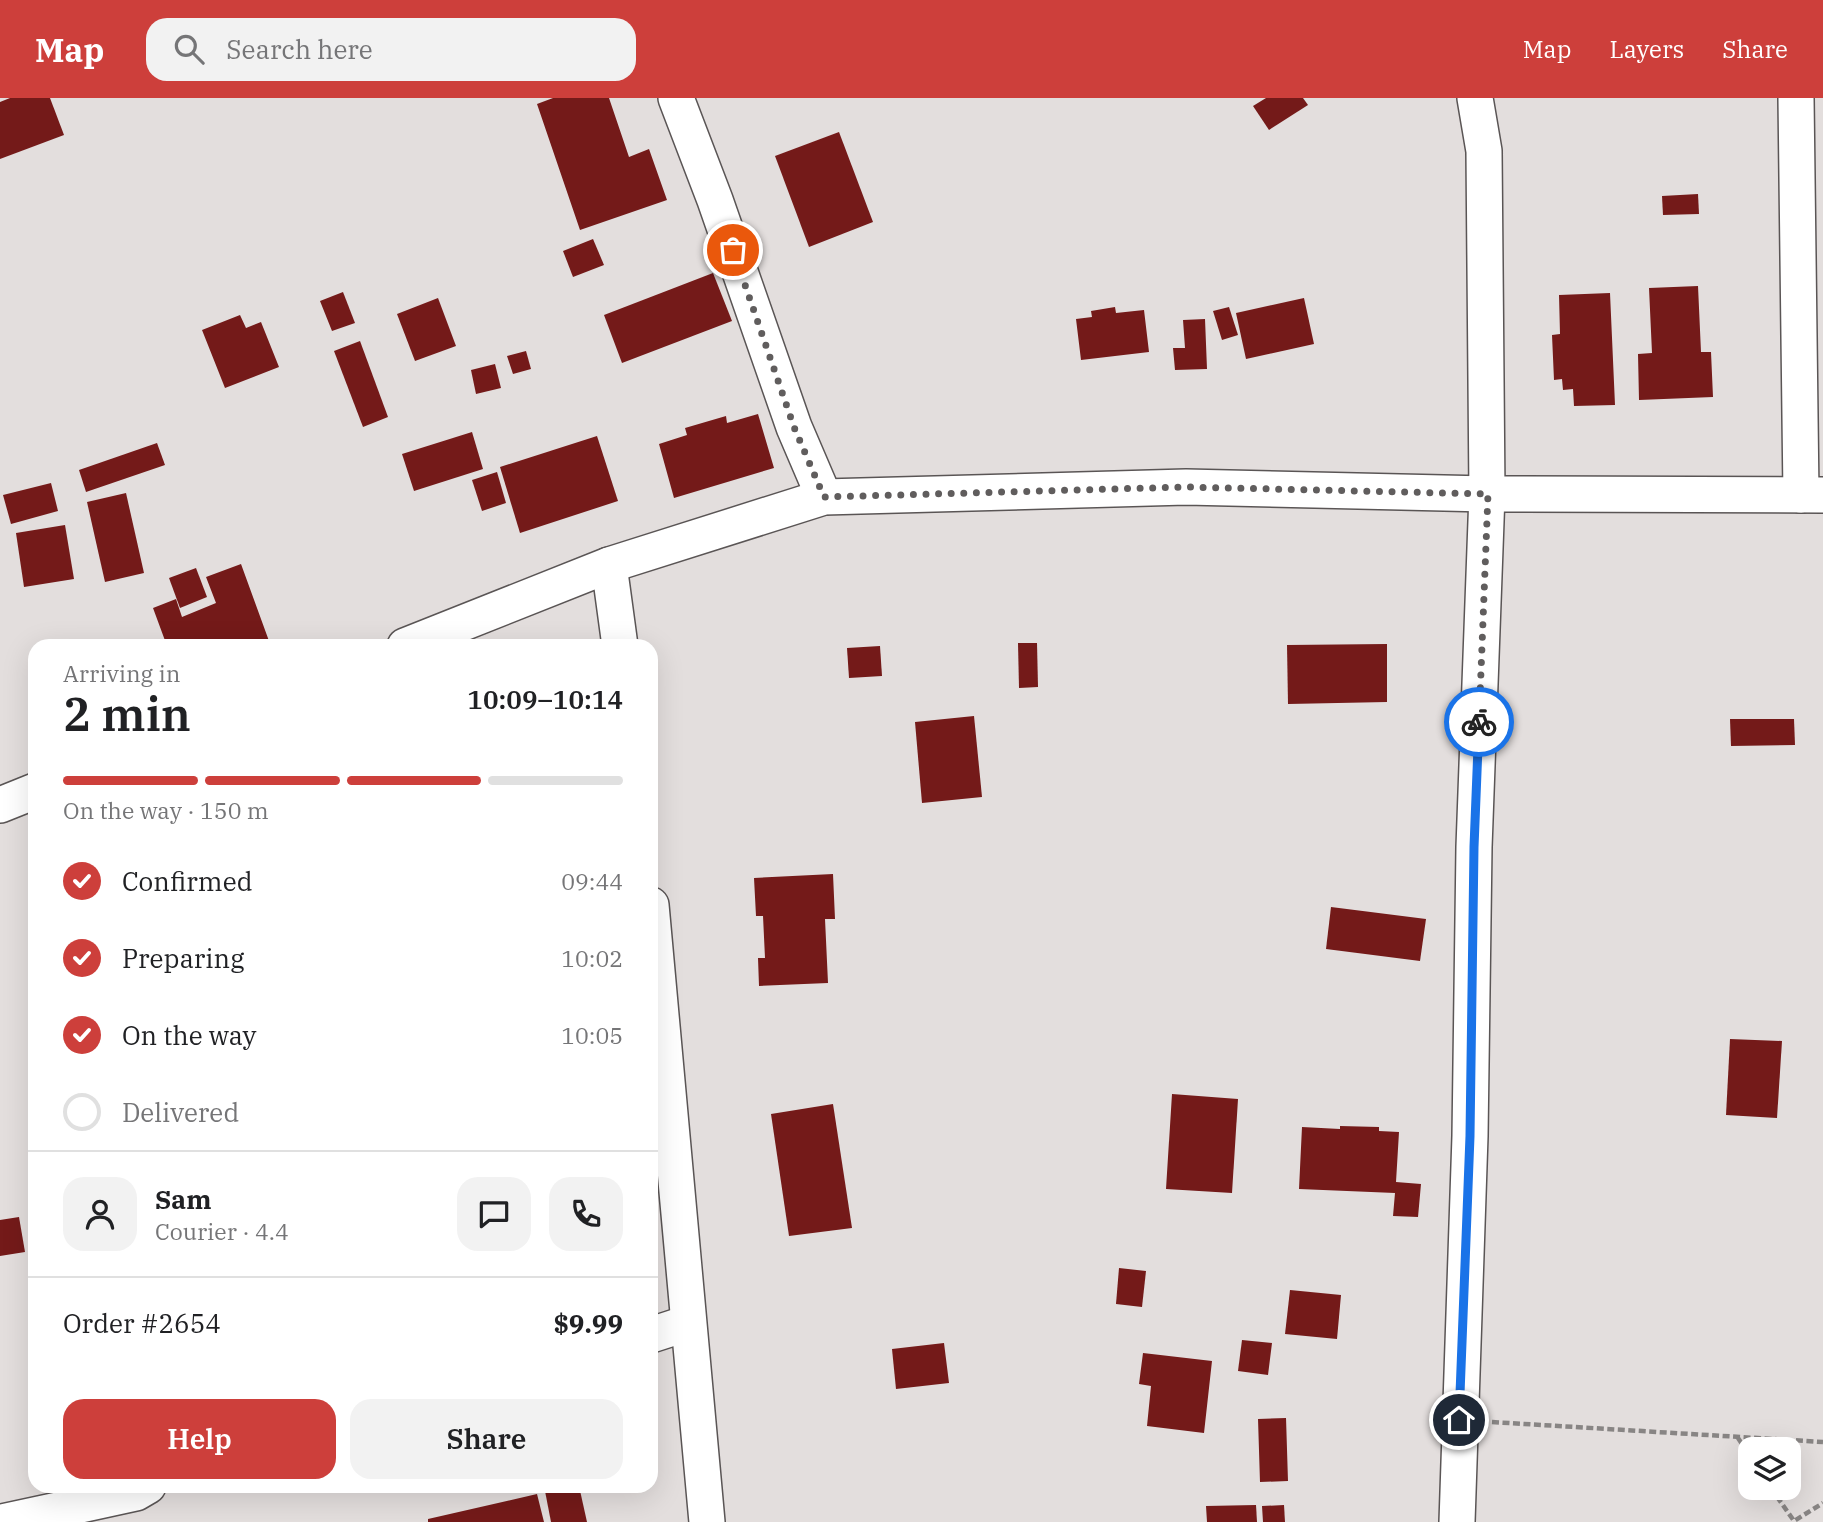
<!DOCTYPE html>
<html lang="en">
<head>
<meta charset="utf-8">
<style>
	body { margin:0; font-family:"IBM Plex Serif",serif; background:#f2f2f2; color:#202124; height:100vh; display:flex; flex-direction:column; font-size:26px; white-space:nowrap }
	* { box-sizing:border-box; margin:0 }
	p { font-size:23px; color:#757577 }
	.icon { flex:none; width:38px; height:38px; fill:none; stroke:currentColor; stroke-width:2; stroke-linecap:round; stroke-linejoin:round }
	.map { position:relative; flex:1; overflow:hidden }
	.sheet { position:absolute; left:28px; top:541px; width:630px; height:854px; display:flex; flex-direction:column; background:#fff; border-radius:21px; box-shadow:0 7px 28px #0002 }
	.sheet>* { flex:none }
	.tools { position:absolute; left:1738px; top:1339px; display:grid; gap:14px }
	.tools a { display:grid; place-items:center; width:63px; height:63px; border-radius:14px; background:#fff; box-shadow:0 7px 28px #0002; font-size:35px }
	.pin { position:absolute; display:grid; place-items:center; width:60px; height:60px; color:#fff; margin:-30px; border:4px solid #fff; border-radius:50%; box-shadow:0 2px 7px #0007 }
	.courier { position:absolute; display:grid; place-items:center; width:70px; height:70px; margin:-35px; border:5px solid #1a73e8; border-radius:50%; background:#fff; color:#222; box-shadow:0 2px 9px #0007 }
	.headline em { font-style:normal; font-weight:600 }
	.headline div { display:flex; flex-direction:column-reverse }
	.headline { display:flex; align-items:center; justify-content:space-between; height:119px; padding:0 35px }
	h1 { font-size:46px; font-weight:600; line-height:52px }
	.bar { display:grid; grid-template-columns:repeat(4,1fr); gap:10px 7px; align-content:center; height:84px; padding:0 35px }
	.bar i { height:9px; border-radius:5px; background:#e0e0e0 }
	.bar .active { background:#cd3f3b }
	.bar p { grid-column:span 4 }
	.line { display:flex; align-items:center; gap:18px; padding:0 35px; border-top:2px solid #e0e0e0 }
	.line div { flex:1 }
	.round { display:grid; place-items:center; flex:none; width:74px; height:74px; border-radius:21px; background:#f2f2f2 }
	ol { padding:0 35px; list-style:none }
	li { display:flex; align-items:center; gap:21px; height:77px }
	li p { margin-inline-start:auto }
	li .icon { padding:7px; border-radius:50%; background:#cd3f3b; color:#fff; stroke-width:4 }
	li:last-child { color:#757577 }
	li i { width:38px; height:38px; border:4px solid #e0e0e0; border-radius:50% }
	.button { display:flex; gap:14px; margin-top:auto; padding:14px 35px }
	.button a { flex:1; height:80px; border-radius:21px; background:#cd3f3b; color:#fff; font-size:28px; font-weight:600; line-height:80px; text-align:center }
	.button a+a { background:#f2f2f2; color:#202124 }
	header { display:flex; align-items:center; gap:42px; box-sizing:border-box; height:98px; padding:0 35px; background:#cd3f3b; color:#fff }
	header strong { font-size:33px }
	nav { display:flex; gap:38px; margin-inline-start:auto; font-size:24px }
	.search { width:490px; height:63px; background:#f2f2f2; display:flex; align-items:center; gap:18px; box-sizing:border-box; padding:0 24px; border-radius:21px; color:#757577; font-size:26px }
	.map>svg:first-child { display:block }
</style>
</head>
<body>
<header>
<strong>Map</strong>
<div class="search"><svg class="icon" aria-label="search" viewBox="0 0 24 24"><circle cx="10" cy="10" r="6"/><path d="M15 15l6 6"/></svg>Search here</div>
<nav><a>Map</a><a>Layers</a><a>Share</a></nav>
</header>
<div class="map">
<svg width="1823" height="1424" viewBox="0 0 1823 1424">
	<rect width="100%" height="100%" fill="#e3dedd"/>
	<g fill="#741a19">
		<polygon points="10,0 50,0 64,37 0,61 0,4"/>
		<polygon points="553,0 609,0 629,59 649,51 667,102 580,132 537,6"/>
		<polygon points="1266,0 1303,0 1308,7 1269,32 1253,8"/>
		<polygon points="839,34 873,124 809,149 775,58"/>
		<polygon points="1698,96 1699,116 1663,117 1662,98"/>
		<polygon points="593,141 604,167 573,179 563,153"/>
		<polygon points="713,175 732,223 622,265 604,217"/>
		<polygon points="1698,188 1701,254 1711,254 1713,299 1639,302 1638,256 1652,255 1649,190"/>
		<polygon points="343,194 355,225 332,233 320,203"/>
		<polygon points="1610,195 1615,307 1574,308 1573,291 1563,292 1562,281 1554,282 1552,237 1560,236 1559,197"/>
		<polygon points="438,200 456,248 415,263 397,216"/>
		<polygon points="1304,200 1314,246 1246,261 1236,215"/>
		<polygon points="1115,209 1116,215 1144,212 1149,254 1081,262 1076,221 1092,219 1091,213"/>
		<polygon points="1229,209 1238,237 1222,242 1213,213"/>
		<polygon points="240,217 246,230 261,224 279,269 225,290 202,232"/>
		<polygon points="1205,221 1207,271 1175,272 1173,250 1185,250 1183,222"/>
		<polygon points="360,243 388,319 363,329 334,253"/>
		<polygon points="526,253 531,271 513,276 507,258"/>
		<polygon points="495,266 501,290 476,296 471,272"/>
		<polygon points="758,316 774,370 674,400 659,346 687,337 685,330 726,318 727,325"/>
		<polygon points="472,334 483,371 414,393 402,356"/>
		<polygon points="597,338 618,403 520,435 500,369"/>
		<polygon points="157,345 165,367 86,394 79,372"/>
		<polygon points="497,374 506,405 482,413 472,382"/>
		<polygon points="51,385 58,413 11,426 3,397"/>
		<polygon points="126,395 144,475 105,484 87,404"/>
		<polygon points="65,427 74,481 24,489 16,435"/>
		<polygon points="241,466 269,543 256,548 167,548 153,510 176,501 182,519 216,505 206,479"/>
		<polygon points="196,470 207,499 180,510 169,480"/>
		<polygon points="1018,545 1037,545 1038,589 1019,590"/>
		<polygon points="1387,546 1387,604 1288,606 1287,547"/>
		<polygon points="880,548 882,578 849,580 847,550"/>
		<polygon points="974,618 982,699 922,705 915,624"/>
		<polygon points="1730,621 1794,621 1795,647 1731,648"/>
		<polygon points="833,776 835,821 825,821 828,885 759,888 758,860 765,860 763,818 756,818 754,780"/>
		<polygon points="1331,809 1426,821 1420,863 1326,851"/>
		<polygon points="1730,941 1782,943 1777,1020 1726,1017"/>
		<polygon points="1172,996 1238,1001 1232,1095 1166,1091"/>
		<polygon points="833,1006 852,1130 789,1138 771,1016"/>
		<polygon points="1340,1028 1379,1029 1379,1033 1399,1034 1396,1084 1421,1086 1418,1119 1393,1118 1395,1095 1299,1091 1302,1029 1340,1031"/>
		<polygon points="19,1119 25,1154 0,1158 0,1122"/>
		<polygon points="1119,1170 1146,1173 1142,1209 1116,1206"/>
		<polygon points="1290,1192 1341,1197 1337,1241 1285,1236"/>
		<polygon points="1242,1242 1272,1245 1268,1277 1238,1273"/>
		<polygon points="944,1245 949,1285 896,1291 892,1251"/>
		<polygon points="1143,1255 1212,1263 1204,1335 1147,1328 1151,1288 1139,1286"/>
		<polygon points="1286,1320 1288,1383 1260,1384 1258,1321"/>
		<polygon points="571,1388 579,1388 587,1424 551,1424 545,1393"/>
		<polygon points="537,1396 544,1424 428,1424 428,1421"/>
		<polygon points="1256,1407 1257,1424 1207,1424 1206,1408"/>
		<polygon points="1284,1407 1285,1424 1263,1424 1262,1408"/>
	</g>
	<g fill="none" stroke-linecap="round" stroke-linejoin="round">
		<defs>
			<g id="minor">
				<polyline points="676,0 715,102 794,329 824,399"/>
				<polyline points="1796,0 1801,397"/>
				<polyline points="609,467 620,548"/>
				<polyline points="405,548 609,467 824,399 1186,389 1487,396 1484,53 1475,0"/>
				<polyline points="0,707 35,693"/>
				<path d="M651 807C671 1013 687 1218 707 1424"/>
				<polyline points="651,1237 688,1225"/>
				<polyline points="2,1424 136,1395 148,1388"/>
				<polyline points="1457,1424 1470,1038 1474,749 1487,396 1823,397"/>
			</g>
		</defs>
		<use href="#minor" stroke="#5a5555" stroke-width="38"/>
		<g stroke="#888584" stroke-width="4.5" stroke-dasharray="7 3.5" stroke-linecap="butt">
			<polyline points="1492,1324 1823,1344"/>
			<polyline points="1738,1340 1750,1358"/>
			<polyline points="1771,1390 1794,1423 1823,1405"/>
		</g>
		<use href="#minor" stroke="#fff" stroke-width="35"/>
	</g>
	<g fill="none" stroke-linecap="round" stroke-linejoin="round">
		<polyline stroke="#605d5d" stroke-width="7" stroke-dasharray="0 12.6" points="733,152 794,329 824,399 1186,389 1488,396 1479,624"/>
		<polyline stroke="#1a73e8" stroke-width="9" points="1459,1322 1470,1038 1474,749 1479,624"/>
	</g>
</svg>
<div class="tools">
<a><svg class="icon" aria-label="layers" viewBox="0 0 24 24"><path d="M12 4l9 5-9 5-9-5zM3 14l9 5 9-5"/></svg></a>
</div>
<div class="pin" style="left:733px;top:152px;background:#ea580c"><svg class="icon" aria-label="bag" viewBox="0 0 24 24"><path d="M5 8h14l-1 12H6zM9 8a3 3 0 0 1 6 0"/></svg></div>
<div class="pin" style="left:1459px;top:1322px;background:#1f2937"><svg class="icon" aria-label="home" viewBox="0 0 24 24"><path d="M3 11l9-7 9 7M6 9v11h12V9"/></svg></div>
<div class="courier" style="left:1479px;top:624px"><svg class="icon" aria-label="bike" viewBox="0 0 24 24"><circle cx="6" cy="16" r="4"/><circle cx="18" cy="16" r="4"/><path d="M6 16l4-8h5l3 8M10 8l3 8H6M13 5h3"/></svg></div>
<section class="sheet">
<div class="headline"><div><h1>2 min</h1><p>Arriving in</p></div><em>10:09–10:14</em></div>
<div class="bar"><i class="active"></i><i class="active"></i><i class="active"></i><i></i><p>On the way · 150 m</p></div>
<ol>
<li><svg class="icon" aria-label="check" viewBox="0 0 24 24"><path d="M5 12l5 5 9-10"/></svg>Confirmed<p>09:44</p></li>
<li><svg class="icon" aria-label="check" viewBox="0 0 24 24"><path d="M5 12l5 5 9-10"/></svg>Preparing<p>10:02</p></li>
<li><svg class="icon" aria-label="check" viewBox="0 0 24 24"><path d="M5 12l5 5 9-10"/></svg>On the way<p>10:05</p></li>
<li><i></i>Delivered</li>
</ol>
<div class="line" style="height:126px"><a class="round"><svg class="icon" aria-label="person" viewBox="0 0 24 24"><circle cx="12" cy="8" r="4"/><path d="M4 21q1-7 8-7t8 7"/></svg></a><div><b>Sam</b><p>Courier · 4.4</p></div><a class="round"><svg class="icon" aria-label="chat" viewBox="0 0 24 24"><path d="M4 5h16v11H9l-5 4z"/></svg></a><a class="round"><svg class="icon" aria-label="phone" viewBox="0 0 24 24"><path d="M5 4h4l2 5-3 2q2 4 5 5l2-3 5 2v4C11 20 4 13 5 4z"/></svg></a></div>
<div class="line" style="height:91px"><div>Order #2654</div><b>$9.99</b></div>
<div class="button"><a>Help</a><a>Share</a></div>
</section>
</div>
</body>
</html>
